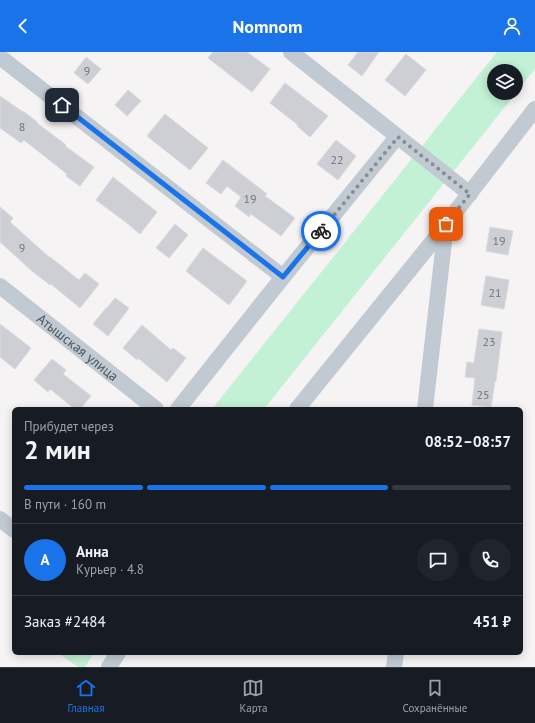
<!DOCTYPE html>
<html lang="ru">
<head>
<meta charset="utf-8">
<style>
	body { margin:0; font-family:"PT Sans",sans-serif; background:#20242c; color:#f1f3f6; height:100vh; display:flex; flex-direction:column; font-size:15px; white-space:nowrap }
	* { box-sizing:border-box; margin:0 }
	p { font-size:13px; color:#9ea1a6 }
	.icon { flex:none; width:22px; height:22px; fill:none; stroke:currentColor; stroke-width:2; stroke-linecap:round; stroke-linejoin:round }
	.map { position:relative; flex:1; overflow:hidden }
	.panel { position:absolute; left:12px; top:355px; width:511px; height:248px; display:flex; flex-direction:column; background:#171b24; border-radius:6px; box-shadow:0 2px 10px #0003 }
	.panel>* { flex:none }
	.controls { position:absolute; left:487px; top:12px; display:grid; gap:8px }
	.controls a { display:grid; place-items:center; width:36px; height:36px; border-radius:50%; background:#171b24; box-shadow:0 2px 10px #0003; font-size:20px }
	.pin { position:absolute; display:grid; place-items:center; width:34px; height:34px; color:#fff; margin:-17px; border-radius:8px; box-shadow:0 2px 6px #0006 }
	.courier { position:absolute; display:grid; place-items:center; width:40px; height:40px; margin:-20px; border:3px solid #1a73e8; border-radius:50%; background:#fff; color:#222; box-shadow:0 1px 5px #0007 }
	.summary em { font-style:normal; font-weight:700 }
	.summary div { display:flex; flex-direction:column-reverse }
	.summary { display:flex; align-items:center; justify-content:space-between; height:68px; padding:0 12px }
	h1 { font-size:26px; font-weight:700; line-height:30px }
	.bar { display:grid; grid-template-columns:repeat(4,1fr); gap:6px 4px; align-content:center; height:48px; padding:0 12px }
	.bar i { height:5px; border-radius:3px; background:#363941 }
	.bar .selected { background:#1a73e8 }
	.bar p { grid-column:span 4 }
	.line { display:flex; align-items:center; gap:10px; padding:0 12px; border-top:1px solid #363941 }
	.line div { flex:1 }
	.round { display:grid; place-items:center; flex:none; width:42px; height:42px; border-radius:21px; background:#20242c }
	header { display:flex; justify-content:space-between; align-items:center; height:52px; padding:0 12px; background:#1a73e8; color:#fff; font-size:18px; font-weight:700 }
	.menu { display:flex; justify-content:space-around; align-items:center; height:56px; border-top:1px solid #363941; background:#171b24; font-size:11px; color:#9ea1a6 }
	.menu a { display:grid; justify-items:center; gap:2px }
	.menu .selected { color:#1a73e8 }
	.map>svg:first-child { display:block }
</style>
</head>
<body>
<header><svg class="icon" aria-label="back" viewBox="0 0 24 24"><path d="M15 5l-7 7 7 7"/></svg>Nomnom<svg class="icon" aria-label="person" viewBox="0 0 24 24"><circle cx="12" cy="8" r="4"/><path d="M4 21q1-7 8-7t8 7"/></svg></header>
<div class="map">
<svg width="535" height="615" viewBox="0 0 535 615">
	<rect width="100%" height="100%" fill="#f5f3f3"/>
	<g fill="#c3f1d5">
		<polygon points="497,0 535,0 535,17 516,40 516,19 494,19 494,41 516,41 264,357 212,357"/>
		<polygon points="58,601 94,601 85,615 78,615"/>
	</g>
	<g fill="#cdcfd5" stroke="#d7d9de">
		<polygon points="213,0 247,0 270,17 252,40 208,6"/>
		<polygon points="358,0 379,0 362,24 348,13"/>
		<polygon points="406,2 426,18 405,44 385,28"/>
		<polygon points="86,5 101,17 88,32 74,21"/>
		<polygon points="285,31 328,64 310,85 297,74 298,73 270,51"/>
		<polygon points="128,38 141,49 127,64 115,53"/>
		<polygon points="0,44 23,60 23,59 37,70 37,71 66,93 65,94 94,115 80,134 66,124 67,122 24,88 21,91 0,76"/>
		<polygon points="165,62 208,96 190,118 147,84"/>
		<polygon points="336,88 356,104 338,128 317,112"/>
		<polygon points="223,108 267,142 265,144 295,166 281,184 251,162 249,165 235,154 241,145 227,134 221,142 206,131"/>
		<polygon points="113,125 157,160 140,182 127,171 96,148"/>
		<polygon points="0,155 13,166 10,170 50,206 50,205 79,228 85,221 99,232 80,256 51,232 50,233 32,219 0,190"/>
		<polygon points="175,172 188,183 169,206 156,196"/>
		<polygon points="490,175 513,179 508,203 486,199"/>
		<polygon points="203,196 247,229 229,253 214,241 186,219"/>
		<polygon points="486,224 509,228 504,257 481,253"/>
		<polygon points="115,246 129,256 108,284 93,272 106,256 107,256"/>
		<polygon points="0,272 31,296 15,317 0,305"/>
		<polygon points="142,273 171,298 173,296 186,306 167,330 138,306 137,308 123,296"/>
		<polygon points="479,277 502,280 496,329 495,329 491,355 472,353 475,326 465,325 467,310 474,311"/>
		<polygon points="52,307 66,318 63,322 91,344 80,357 75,357 50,337 48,340 34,328"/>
	</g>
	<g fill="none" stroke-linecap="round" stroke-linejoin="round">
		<g stroke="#c1cad2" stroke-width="16">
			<polyline points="291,0 470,142"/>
			<polyline points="0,5 283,225"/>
			<path id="s1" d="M0 234 156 357"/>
			<polyline points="178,357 283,225 397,85"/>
			<polyline points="297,357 446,173"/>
			<polyline points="425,357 446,172 535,57"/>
			<polyline points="0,467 14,478"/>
			<polyline points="109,615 118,601"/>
			<polyline points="394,615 396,601"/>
		</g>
	</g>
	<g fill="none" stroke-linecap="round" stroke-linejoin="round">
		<polyline stroke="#868d94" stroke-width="4" stroke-dasharray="0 7.2" points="321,179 398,85 470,142 446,172"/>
		<polyline stroke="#1a73e8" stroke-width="5" points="62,53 283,225 321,179"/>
	</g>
	<g text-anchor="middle" stroke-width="4" stroke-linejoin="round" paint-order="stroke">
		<g font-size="12" fill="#6b747e">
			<text x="87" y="23">9</text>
			<text x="22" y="79">8</text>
			<text x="337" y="112">22</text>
			<text x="250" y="151">19</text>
			<text x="499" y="193">19</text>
			<text x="22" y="200">9</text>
			<text x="495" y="245">21</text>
			<text x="489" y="294">23</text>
			<text x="483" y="347">25</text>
		</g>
		<g font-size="14" fill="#4a5661" stroke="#fff">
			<text dy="5" stroke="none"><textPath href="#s1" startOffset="99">Атышская улица</textPath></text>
		</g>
	</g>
</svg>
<div class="controls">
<a><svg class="icon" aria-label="layers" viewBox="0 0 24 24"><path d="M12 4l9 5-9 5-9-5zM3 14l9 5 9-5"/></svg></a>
</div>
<div class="pin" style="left:446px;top:172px;background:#ea580c"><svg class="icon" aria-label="bag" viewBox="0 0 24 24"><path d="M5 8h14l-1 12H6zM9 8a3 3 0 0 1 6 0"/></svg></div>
<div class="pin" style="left:62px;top:53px;background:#1f2937"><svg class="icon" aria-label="home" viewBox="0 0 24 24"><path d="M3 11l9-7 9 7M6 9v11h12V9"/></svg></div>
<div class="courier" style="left:321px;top:179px"><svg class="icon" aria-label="bike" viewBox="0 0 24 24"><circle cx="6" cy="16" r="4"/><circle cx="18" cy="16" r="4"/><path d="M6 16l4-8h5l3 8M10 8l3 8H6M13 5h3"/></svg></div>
<section class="panel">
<div class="summary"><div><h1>2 мин</h1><p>Прибудет через</p></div><em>08:52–08:57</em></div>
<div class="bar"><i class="selected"></i><i class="selected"></i><i class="selected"></i><i></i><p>В пути · 160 m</p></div>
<div class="line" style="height:72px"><b class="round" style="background:#1a73e8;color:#fff">А</b><div><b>Анна</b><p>Курьер · 4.8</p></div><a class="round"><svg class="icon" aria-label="chat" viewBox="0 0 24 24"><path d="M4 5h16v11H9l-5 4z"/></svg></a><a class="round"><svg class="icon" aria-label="phone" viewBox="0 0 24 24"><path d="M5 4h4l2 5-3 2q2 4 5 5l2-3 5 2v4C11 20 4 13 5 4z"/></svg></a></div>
<div class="line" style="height:52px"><div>Заказ #2484</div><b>451 ₽</b></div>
</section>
</div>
<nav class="menu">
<a class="selected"><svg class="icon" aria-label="home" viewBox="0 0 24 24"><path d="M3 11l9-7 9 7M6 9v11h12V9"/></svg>Главная</a>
<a><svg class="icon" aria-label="map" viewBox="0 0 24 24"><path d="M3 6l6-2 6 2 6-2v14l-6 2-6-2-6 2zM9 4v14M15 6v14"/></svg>Карта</a>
<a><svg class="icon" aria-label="saved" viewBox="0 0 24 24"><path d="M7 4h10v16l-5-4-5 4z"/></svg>Сохранённые</a>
</nav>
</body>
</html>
